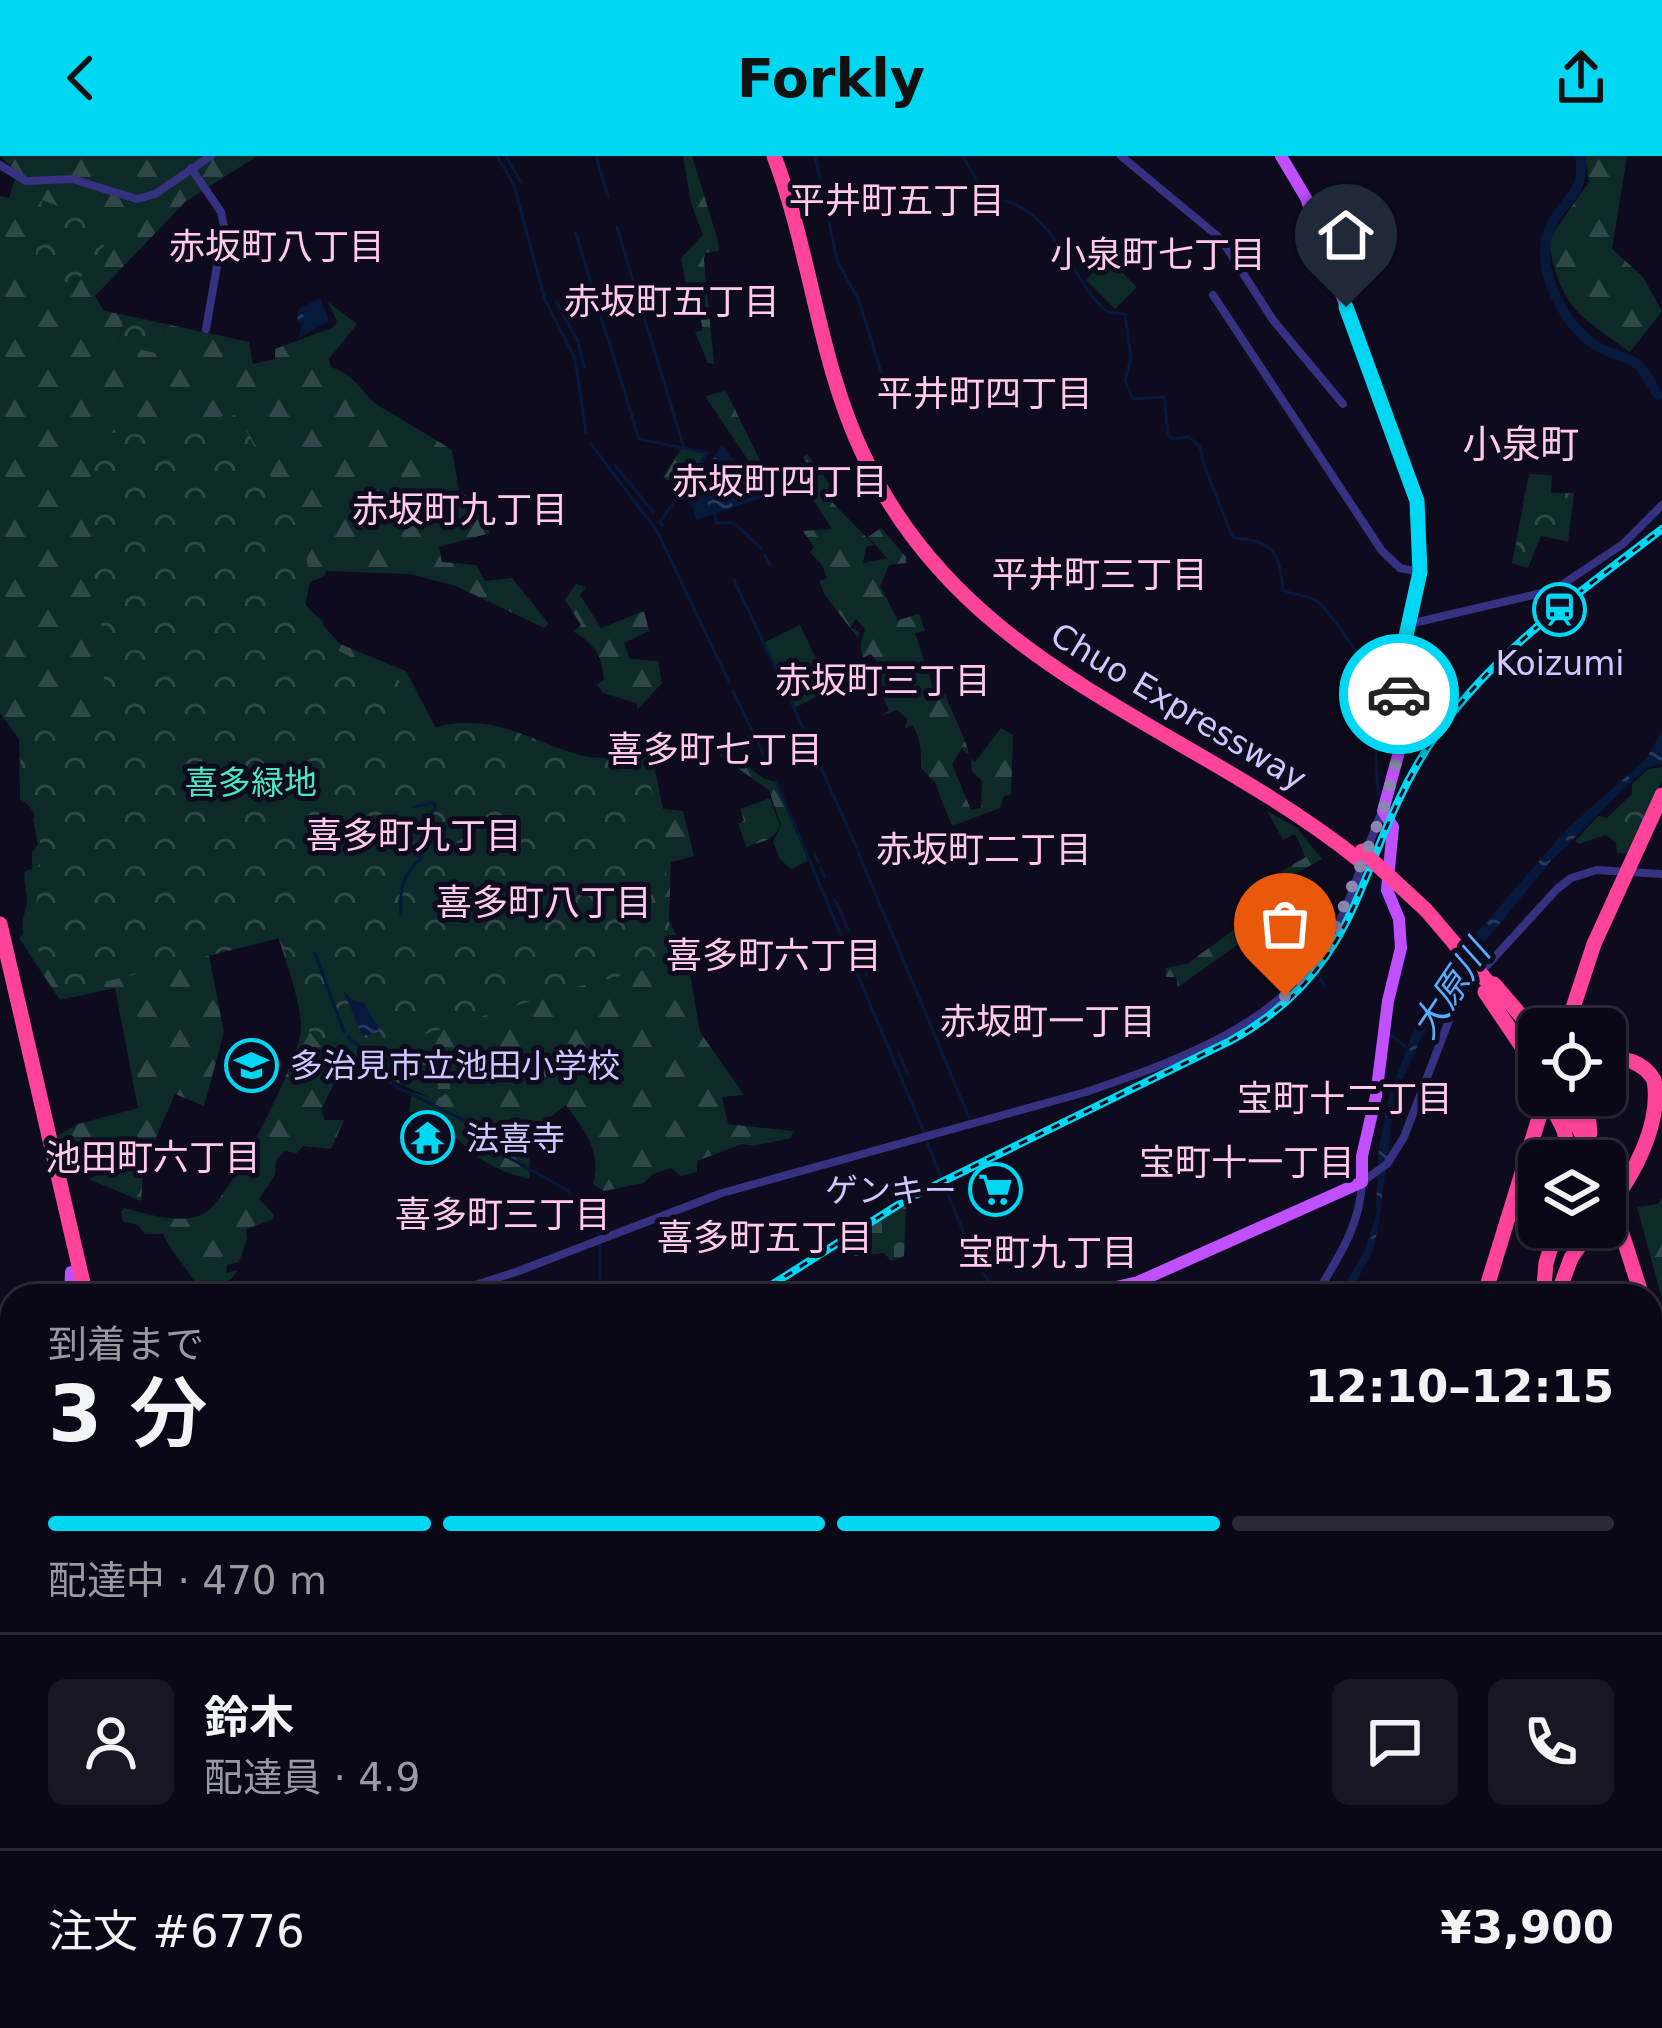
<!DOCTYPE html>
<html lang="ja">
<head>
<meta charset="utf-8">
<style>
	body { margin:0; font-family:"DejaVu Sans","Noto Sans JP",sans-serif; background:#181623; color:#f1f3f6; height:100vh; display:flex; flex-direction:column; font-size:45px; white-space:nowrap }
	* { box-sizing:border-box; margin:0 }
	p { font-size:39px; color:#999aa1 }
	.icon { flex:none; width:66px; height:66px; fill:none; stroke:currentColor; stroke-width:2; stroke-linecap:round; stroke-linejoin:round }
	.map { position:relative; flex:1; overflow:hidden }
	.details { position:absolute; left:0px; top:1128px; width:1662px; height:744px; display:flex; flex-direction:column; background:#0a0816; border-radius:36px 36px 0 0; box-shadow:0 3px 9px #0004,0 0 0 3px #2a2935 }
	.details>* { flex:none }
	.fabs { position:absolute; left:1518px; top:852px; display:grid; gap:24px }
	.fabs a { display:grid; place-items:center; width:108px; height:108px; border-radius:18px; background:#0a0816; box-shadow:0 3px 9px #0004,0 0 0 3px #2a2935; font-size:60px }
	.pin { position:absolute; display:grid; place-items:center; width:102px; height:102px; color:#fff; margin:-123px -51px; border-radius:50% 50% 50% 0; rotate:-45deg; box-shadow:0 0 12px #0007 }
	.pin .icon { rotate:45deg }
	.courier { position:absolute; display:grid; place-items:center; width:120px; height:120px; margin:-60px; border:9px solid #00d7f3; border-radius:50%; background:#fff; color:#222; box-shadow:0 3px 15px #0007 }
	.overview em { font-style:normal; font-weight:600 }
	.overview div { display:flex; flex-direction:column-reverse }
	.overview { display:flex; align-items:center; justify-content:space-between; height:204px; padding:0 48px }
	h1 { font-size:78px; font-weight:600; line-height:90px }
	.bar { display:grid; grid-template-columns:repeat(4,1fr); gap:18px 12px; align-content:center; height:144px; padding:0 48px }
	.bar i { height:15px; border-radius:9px; background:#2a2935 }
	.bar .active { background:#00d7f3 }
	.bar p { grid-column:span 4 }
	.line { display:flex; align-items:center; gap:30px; padding:0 48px; border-top:3px solid #2a2935 }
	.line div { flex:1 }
	.round { display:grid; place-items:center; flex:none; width:126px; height:126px; border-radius:18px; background:#181623 }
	header { display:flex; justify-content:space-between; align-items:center; height:156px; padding:0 48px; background:#00d7f3; color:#111; font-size:54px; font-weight:600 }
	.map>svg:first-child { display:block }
</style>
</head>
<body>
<header><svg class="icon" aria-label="back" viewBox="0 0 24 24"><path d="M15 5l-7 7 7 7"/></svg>Forkly<svg class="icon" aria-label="share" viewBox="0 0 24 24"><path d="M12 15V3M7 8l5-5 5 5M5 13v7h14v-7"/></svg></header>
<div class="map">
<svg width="1662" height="1872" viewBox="0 0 1662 1872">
	<defs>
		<pattern id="forest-firs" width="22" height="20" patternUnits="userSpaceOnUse" patternTransform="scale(3)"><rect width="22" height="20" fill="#0d2928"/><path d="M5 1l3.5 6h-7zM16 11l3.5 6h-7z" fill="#2f4748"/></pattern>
		<pattern id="cemetery-stones" width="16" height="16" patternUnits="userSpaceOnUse" patternTransform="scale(3)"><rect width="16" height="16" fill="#0d2928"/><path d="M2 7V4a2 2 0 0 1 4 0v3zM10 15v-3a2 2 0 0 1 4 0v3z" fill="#2f4748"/></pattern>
		<pattern id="park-crowns" width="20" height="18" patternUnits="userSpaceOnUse" patternTransform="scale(3)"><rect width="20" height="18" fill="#0d2928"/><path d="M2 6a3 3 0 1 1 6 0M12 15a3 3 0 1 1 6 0" fill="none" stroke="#2f4748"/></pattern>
		<pattern id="water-ripples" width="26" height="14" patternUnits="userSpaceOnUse" patternTransform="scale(3)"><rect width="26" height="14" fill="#06193c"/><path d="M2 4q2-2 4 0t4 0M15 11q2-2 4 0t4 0" fill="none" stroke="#293959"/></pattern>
	</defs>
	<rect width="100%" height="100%" fill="#0e0b1e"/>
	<g fill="#0d2928">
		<polygon points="1107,102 1137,131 1115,153 1086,124"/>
		<polygon points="800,469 831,534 794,552 763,487"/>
	</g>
	<g fill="url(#forest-firs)" fill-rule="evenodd">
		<path d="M0 0H257L185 46 95 140 104 155 125 159 118 188 159 197 166 168 249 186 253 208 275 203V193L334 171 337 165 328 146 357 168 329 203 331 211C362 222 361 241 384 253 407 266 429 280 452 294L459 335 473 344 490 377 439 391 442 406 476 409 485 425 512 422 549 468 544 472 456 430 411 418 326 415 325 420 310 426 305 449 340 488 406 515 438 576 602 607 652 599 663 653 683 655 694 700 671 706 669 763 688 807 700 876 744 939 722 941 728 968 793 975 791 982 754 990 742 988 697 1005V1016L681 1020 671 1012 653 1018 644 1027 604 1035 593 1028C602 995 585 975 566 949 537 969 527 988 530 1023 491 1015 459 993 440 957L409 956 412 936 435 943 460 905 439 893 385 924 366 904 341 914 321 954 325 964H344L331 993 303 990 297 997 284 995 276 1005 275 1019 259 1043 274 1059 272 1064 246 1073 247 1083 239 1106 227 1109 226 1117 238 1114 230 1124 208 1131 195 1127C185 1108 172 1098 163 1078H145L138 1069 123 1066 121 1056 124 1052C148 1058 181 1070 205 1057 229 1044 303 898 301 871 300 839 284 803 276 772L202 765 224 876 204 950 175 938 144 1009 141 1045 89 1023 99 1018V1012L90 1009 83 994 60 1003 55 981 78 968 138 952 115 832 60 844 19 782 23 778C20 764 27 755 27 742 26 731 23 724 25 715L32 713V696L38 689 33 663 37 656 20 631 19 583 0 557V40L9 42 17 16ZM103 93 67 137 33 121Z"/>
		<polygon points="683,0 692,0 718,85 719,95 705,97 704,104 714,208 708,207 695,176 703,174 697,144 688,141 681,102 703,79 691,47"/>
		<path d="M1585 0H1627L1612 93 1643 121 1662 155 1630 196C1577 158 1561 152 1548 84L1589 26Z"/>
		<polygon points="726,235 767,319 762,325 705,240"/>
		<polygon points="682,292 706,297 691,320 682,314 673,327 663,321"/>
		<path d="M807 298 836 336 830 344 874 389 866 391 863 407 887 402 868 381 881 372 906 401V407L889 409 880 430 898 464 919 458 925 475 915 477 934 534 945 537C952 558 963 576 969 597L966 598 962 592 952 608 971 654 981 652 982 625 972 615 971 603 975 606 1001 572 1013 579 1011 638 1004 640 1000 652 952 670 935 627 921 612C921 597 922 584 912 569L905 573 907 562 897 554 881 560 889 554C886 546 879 536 878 529 875 515 886 511 870 498L863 502C859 491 862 483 865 473L856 463 850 471 859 476 858 482 825 439 819 425 827 422 822 409 810 396 814 391 803 375 832 373 807 334 816 329 803 301Z"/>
		<path d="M576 428 586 431 580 439 601 472 644 455 649 475 624 487 630 503 658 505 662 527 638 553 636 547 603 537 597 529 604 524C603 501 594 487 574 476L581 469 565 444Z"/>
		<polygon points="725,593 763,622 775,626 808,705 791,713 780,703 773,686 781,670 769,634 720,600"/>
		<polygon points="1267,655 1296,671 1322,703 1284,724 1294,742 1284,753 1279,773 1269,766 1257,768 1247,782 1178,831 1176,821 1166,821 1166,812 1187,808 1254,759 1277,723 1275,719 1306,701 1295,678 1283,684"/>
		<polygon points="1662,1041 1662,1143 1637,1051 1658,1048"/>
	</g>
	<g fill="url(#cemetery-stones)">
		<polygon points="416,885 460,905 465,910 458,931 435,944 388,922"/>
		<polygon points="906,1050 904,1100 891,1105 884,1097 854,1100 864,1074"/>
	</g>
	<g fill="url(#park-crowns)">
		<polygon points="42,44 95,64 105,83 103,93 67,138 33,121"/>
		<polygon points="125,159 166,168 159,198 118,188"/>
		<path d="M239 258C260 312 306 361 309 421 309 430 306 439 305 449L322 465 331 491 406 528 433 572C510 548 561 614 621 600L623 604 644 600 667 700 665 741 675 806 576 831 413 882 376 915 366 904 339 914 309 875 284 794V781L68 835C58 824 43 811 39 797 25 754 61 665 20 643V576L106 565 101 460 92 418V280Z"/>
		<polygon points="1529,318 1552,319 1551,337 1574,337 1568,386 1541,380 1528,412 1512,407"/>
		<polygon points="1662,611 1662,624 1627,698 1617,697 1616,687 1606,679 1579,688 1575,685 1598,660 1607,662 1632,638 1632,628 1648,613"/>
		<path d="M770 642 780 670C774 685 760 686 746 691L738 667 744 665 740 653Z"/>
	</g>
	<g fill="url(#water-ripples)">
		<polygon points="320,142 329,165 299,182 302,168 297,166 299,153"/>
		<polygon points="722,289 761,342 696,364 689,338"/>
		<polygon points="1662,574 1662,609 1650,610 1631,626 1549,707 1439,842 1401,927 1392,964 1378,1073 1372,1096 1348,1140 1338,1140 1364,1096 1376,1060 1378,999 1388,945 1420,856 1454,803 1568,672 1647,602"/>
		<polygon points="334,812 343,834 351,843 364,847 380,875 368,880 361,877"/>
	</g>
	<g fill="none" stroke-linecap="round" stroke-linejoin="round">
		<g stroke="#06193c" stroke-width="3">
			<polyline points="497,0 514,29 545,144 575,202 586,277"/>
			<polyline points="506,0 521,26"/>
			<polyline points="596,0 608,41"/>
			<polyline points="815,0 837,104 859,145 882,219"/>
			<path d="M963 0 987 43C1046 42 1065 109 1098 147L1107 156 1125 158 1131 201 1125 225 1133 243 1164 241 1168 279 1173 283 1189 281 1200 291 1204 309 1232 380C1238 384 1245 383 1251 384 1280 389 1281 413 1283 434 1294 440 1307 438 1318 446 1326 450 1365 507 1366 515 1369 536 1345 528 1356 567L1371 574C1380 601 1373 624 1381 645"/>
			<polyline points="617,71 645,165"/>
			<polyline points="576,77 606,178"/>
			<polyline points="556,145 578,186"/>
			<polyline points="646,167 684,292 708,297 660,366 663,370"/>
			<polyline points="607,179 639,283 683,292"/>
			<polyline points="579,189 584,211"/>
			<polyline points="591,288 657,375 729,526"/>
			<polyline points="615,309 653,356"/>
			<polyline points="715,359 717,367 734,367 761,392"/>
			<polyline points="765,399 770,409"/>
			<polyline points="734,424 794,552"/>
			<polyline points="733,535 770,612"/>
			<polyline points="794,552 857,692"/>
			<polyline points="776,625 924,976"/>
			<polyline points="858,696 912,825"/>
			<polyline points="815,698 818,706"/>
			<polyline points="821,713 825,721"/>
			<polyline points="1382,720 1381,738 1388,754"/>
			<polyline points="835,744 849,775"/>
			<path d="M401 759C399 731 403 718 422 701L407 686C405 669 415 666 429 662L435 652 434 647 414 651"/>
			<polyline points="1245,767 1257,759 1301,788 1325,831"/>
			<polyline points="315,797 344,876"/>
			<polyline points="862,808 867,820"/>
			<polyline points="913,827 970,964"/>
			<polyline points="1397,833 1406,796"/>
			<polyline points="1390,878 1405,891"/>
			<polyline points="348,881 362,893 365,904 395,930 468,966 506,1000 567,1034 600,1080"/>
			<polyline points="899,897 908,919"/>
			<polyline points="927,986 977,1110 994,1131"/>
			<polyline points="600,1139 600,1089"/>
		</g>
		<g stroke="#06193c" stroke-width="10">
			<path d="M1580 0C1587 39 1562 42 1549 74 1534 110 1563 169 1595 189 1608 198 1625 199 1637 208 1647 216 1651 230 1658 239"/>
			<polyline points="1650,1501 1662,1501"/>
		</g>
		<g stroke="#363281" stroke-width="8">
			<polyline points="1121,0 1221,83 1273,164 1343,248"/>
			<polyline points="0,9 26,25 72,23 137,43 155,38 211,0"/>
			<polyline points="191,12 221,56 224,70 206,173"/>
			<polyline points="1213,139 1382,395 1400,412 1420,416"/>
			<polyline points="1409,468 1554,434 1623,388 1662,349"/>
			<path d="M440 1140 516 1116 722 1037 1086 936C1177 905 1285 868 1333 778 1354 740 1364 696 1382 656"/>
			<path d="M1315 1140C1338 1102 1360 1071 1362 1026L1387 1008 1404 981 1458 841 1557 733 1571 722 1597 714 1662 718"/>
			<polyline points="1650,1482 1662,1483"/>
			<polyline points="454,1860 459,1872"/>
			<polyline points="1113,1872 1114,1860"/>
			<polyline points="1431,1872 1435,1860"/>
			<polyline points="1440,1872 1443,1860"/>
		</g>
		<g stroke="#bf4fff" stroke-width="12">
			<polyline points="70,1140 71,1116"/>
			<polyline points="995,1140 1098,1135 1138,1126 1362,1026 1362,1000 1376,940 1388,845 1401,792 1399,763 1387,734 1393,671 1383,655 1400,592 1399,546 1404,489 1420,416 1417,345 1306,42 1281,0"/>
			<polyline points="0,1575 12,1557"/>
			<polyline points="0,1860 6,1872"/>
		</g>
		<g stroke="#ff439b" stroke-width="15">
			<path d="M774 0C811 97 818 203 863 298 964 515 1184 565 1358 703"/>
			<polyline points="1426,754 1455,788"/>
			<polyline points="0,768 86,1140"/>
			<polyline points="1494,828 1539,881"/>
			<polyline points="1485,836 1539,916"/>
			<polyline points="1566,873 1594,788 1662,639"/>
			<path d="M1605 902C1625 902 1643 905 1654 924 1662 968 1633 1020 1608 1052"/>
			<polyline points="1562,939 1595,1005"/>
			<polyline points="1586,939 1590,977"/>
			<polyline points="1564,974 1570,1005"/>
			<polyline points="1616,1059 1642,1140"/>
			<polyline points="1484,1140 1546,939"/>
			<polyline points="1543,1140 1546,1107 1557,1071"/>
			<polyline points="1557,1140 1571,1102 1593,1071"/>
			<polyline points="1650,1172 1661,1222"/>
			<polyline points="1650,1214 1662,1278"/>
			<polyline points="1650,1286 1662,1341"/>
			<polyline points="863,1860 881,1872"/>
			<polyline points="475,1872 501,1860"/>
		</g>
		<defs>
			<g id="rail">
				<path d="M754 1140 909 1042 1230 885C1371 807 1354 698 1434 582 1494 495 1579 437 1662 373"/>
				<polyline points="0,1700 12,1713"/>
				<polyline points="156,1860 168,1872"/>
			</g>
		</defs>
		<use href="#rail" stroke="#00d7f3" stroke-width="8"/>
		<use href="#rail" stroke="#0e0b1e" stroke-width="3" stroke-dasharray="9" stroke-linecap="butt"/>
		<g stroke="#ff439b" stroke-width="15">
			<polyline points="1362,695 1426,754"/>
			<polyline points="1455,788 1492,831"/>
			<polyline points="1546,939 1564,974"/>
			<polyline points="1608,1023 1620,1054"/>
			<polyline points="1605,1053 1610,1066"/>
		</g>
	</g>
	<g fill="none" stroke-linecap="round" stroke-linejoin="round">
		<polyline stroke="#8b86b0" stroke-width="12" stroke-dasharray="0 21.6" points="1285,840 1330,784 1383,655 1400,592 1399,538"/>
		<polyline stroke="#00d7f3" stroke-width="15" points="1346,151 1417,345 1420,416 1404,489 1399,538"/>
	</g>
	<defs>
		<symbol id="station-ring" viewBox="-11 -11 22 22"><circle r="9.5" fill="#0e0b1e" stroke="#00d7f3" stroke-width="1.5"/><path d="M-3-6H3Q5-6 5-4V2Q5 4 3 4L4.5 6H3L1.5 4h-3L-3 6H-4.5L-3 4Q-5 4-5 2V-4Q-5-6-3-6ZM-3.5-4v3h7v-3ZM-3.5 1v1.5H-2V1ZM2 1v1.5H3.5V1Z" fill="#00d7f3"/></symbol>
		<symbol id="school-ring" viewBox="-11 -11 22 22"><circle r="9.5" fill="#0e0b1e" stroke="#00d7f3" stroke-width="1.5"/><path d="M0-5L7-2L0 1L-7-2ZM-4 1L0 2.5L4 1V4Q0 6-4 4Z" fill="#00d7f3"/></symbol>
		<symbol id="temple-ring" viewBox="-11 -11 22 22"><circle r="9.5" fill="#0e0b1e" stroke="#00d7f3" stroke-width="1.5"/><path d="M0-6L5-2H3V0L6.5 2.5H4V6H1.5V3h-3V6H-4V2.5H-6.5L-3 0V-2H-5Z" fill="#00d7f3"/></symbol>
		<symbol id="supermarket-ring" viewBox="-11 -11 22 22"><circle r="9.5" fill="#0e0b1e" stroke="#00d7f3" stroke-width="1.5"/><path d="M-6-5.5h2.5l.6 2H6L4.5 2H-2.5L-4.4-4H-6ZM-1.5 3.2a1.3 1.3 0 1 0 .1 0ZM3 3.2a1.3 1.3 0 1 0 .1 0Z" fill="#00d7f3"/></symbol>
	</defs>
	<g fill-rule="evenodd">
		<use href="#station-ring" x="1530" y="424" width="59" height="59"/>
		<use href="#school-ring" x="222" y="880" width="59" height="59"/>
		<use href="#temple-ring" x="398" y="952" width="59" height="59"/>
		<use href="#supermarket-ring" x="966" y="1004" width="59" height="59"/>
	</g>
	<g text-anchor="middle" stroke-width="10" stroke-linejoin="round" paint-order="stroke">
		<g font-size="33" fill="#cfc8ff" stroke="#0e0b1e" text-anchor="start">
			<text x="1560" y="519" text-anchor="middle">Koizumi</text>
			<text x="290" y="921">多治見市立池田小学校</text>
			<text x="466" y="994">法喜寺</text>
			<text x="957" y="1046" text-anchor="end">ゲンキー</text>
		</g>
		<g font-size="33" fill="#cfc8ff" stroke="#0e0b1e">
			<text transform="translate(1179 550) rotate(31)" y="12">Chuo Expressway</text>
		</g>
		<g font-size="33" fill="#4de6c2" stroke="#0e0b1e">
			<text x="251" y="638">喜多緑地</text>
		</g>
		<g font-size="36" fill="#ffcaeb" stroke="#0e0b1e">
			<text x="897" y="57">平井町五丁目</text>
			<text x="277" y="103">赤坂町八丁目</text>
			<text x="1158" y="111">小泉町七丁目</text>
			<text x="672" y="158">赤坂町五丁目</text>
			<text x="985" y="250">平井町四丁目</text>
			<text x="780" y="338">赤坂町四丁目</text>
			<text x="460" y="366">赤坂町九丁目</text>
			<text x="1100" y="431">平井町三丁目</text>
			<text x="883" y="537">赤坂町三丁目</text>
			<text x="715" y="606">喜多町七丁目</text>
			<text x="414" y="692">喜多町九丁目</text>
			<text x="984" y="706">赤坂町二丁目</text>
			<text x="544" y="759">喜多町八丁目</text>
			<text x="774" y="812">喜多町六丁目</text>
			<text x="1048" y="878">赤坂町一丁目</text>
			<text x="1345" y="955">宝町十二丁目</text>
			<text x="153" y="1014">池田町六丁目</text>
			<text x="1247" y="1019">宝町十一丁目</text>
			<text x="503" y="1071">喜多町三丁目</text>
			<text x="765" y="1094">喜多町五丁目</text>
			<text x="1048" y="1109">宝町九丁目</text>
		</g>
		<g font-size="36" font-style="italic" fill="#56afff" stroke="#0e0b1e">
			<text transform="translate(1450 833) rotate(-56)" y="13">大原川</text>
		</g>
		<g font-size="39" fill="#ffcaeb" stroke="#0e0b1e">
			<text x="1521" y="302">小泉町</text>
		</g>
	</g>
</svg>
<div class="fabs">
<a><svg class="icon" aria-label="locate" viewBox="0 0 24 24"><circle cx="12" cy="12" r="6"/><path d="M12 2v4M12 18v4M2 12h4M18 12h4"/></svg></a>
<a><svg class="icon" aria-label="layers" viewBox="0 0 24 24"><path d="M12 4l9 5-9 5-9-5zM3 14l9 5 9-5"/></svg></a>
</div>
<div class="pin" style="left:1285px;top:840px;background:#ea580c"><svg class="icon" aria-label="bag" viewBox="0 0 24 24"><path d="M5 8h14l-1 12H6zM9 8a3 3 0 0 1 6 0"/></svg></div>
<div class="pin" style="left:1346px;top:151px;background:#1f2937"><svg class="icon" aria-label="home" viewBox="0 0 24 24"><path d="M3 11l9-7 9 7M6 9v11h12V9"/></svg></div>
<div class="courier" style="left:1399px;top:538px"><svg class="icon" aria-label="car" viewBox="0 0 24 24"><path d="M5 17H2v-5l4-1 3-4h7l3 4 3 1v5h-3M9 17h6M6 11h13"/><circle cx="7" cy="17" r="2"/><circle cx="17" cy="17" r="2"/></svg></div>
<section class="details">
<div class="overview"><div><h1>3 分</h1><p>到着まで</p></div><em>12:10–12:15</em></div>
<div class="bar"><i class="active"></i><i class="active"></i><i class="active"></i><i></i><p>配達中 · 470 m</p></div>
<div class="line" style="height:216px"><a class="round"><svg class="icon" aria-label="person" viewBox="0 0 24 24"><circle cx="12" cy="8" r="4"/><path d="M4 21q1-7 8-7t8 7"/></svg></a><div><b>鈴木</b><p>配達員 · 4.9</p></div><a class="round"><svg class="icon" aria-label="chat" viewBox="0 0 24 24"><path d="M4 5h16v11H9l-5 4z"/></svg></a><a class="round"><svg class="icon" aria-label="phone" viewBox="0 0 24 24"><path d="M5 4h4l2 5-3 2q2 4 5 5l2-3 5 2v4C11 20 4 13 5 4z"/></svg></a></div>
<div class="line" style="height:156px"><div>注文 #6776</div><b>¥3,900</b></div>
</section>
</div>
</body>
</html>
